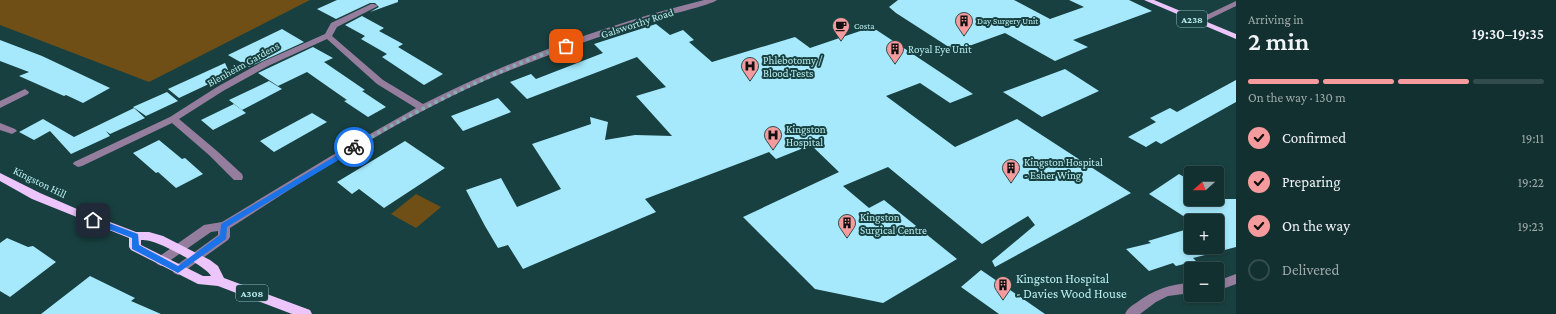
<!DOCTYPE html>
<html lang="en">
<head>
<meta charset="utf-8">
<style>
	body { margin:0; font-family:"Crimson Pro",serif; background:#203c3c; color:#f1f3f6; height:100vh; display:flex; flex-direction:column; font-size:15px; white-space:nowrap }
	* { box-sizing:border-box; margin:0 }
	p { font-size:13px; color:#9da9ab }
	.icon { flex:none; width:22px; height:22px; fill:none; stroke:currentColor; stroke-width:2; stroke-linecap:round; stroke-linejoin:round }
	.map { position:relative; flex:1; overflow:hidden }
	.drawer { display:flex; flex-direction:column; background:#133030; width:320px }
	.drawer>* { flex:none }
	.needle { width:26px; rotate:249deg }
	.fabs { position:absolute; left:1184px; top:166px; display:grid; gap:8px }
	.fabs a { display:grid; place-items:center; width:40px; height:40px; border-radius:4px; background:#133030; box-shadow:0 2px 6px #0003,0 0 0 1px #324b4c; font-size:20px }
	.pin { position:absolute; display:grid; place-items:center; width:34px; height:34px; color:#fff; margin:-17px; border-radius:8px; box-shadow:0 2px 6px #0006 }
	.courier { position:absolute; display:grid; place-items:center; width:40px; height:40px; margin:-20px; border:3px solid #1a73e8; border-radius:50%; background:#fff; color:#222; box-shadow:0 1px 5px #0007 }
	.overview em { font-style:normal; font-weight:600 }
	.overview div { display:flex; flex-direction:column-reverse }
	.overview { display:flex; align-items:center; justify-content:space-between; height:68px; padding:0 12px }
	h1 { font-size:26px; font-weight:600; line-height:30px }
	.bar { display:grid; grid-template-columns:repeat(4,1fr); gap:6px 4px; align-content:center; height:48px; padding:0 12px }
	.bar i { height:5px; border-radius:3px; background:#324b4c }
	.bar .active { background:#f59b9e }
	.bar p { grid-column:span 4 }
	ol { padding:0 12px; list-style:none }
	li { display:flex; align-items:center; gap:12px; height:44px }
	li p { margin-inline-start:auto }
	li .icon { padding:4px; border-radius:50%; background:#f59b9e; color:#111; stroke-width:4 }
	li:last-child { color:#9da9ab }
	li i { width:22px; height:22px; border:2px solid #324b4c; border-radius:50% }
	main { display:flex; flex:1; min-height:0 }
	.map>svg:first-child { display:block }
</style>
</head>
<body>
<main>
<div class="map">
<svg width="1236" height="314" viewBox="0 0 1236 314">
	<rect width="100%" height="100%" fill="#194040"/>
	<g fill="#6f4f15">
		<polygon points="0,0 310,0 149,82 0,25"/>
		<polygon points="416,194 441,207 416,228 391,214"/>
	</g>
	<g fill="#a6e9fc">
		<polygon points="337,0 398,0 398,2 370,12 379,7 375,3 370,3 336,19 317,9"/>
		<polygon points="898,0 1014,0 1050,19 1084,7 1069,0 1129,0 1152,11 1073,40 1088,47 1055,61 1005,33 955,51 896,13 889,7"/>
		<polygon points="362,16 384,28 379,31 403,44 398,47 443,74 424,85 382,57 387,54 361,39 365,36 345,25"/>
		<polygon points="656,24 670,35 683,30 694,40 689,42 712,62 795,37 810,48 872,27 973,94 950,103 920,83 886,96 955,147 1017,119 1131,193 995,267 992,261 1035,225 1028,216 982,244 888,167 843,186 869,208 884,200 957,259 883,303 815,289 743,217 839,172 811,145 776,159 769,152 645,199 656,212 523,269 508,245 498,248 485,226 466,190 501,178 517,207 561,189 532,144 591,124 590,117 608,122 605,140 635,135 672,136 636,96 666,87 637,57 527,99 510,82 531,74 536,79 603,53 594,44"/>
		<polygon points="282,29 304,42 249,67 228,55"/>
		<polygon points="0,40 42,56 110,88 83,103 66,95 64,96 19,76 29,72 0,61"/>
		<polygon points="313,47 333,58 324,62 365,90 362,91 386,107 368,117 344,101 347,100 307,72 278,86 258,73"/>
		<polygon points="225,63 230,74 179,98 168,89"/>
		<polygon points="1065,69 1099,91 1042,117 1003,92"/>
		<polygon points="1236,80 1236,102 1161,144 1156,141 1146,147 1128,137 1156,122 1150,118 1170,108 1177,112"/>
		<polygon points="269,81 282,89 242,110 229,100"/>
		<polygon points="167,92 178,101 146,116 133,107"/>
		<polygon points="498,98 511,112 463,131 451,116"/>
		<polygon points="234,104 246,113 213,130 201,120"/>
		<polygon points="134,108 145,118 110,134 106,131 110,136 71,154 50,131 34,140 19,132 43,119 74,137"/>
		<polygon points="312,113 327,122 274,152 260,141"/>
		<polygon points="159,140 182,159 185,158 203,174 176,188 158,172 156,173 133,153"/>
		<polygon points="405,141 445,168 384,208 359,189 352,194 337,182"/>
		<polygon points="1179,174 1191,181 1191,202 1196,199 1236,199 1236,247 1217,252 1217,221 1191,221 1149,194"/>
		<polygon points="1191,228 1191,247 1216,247 1217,252 1193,258 1196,261 1176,266 1173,263 1149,271 1126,249 1151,243 1148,241"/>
		<polygon points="7,238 28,247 33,246 56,262 10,297 0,291 0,243"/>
		<polygon points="981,270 1045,314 999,314 961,287"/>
		<polygon points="90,276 135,298 131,301 161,314 41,314"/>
	</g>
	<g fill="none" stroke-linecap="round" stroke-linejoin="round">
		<g fill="#957e9d" fill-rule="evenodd">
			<path d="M704 0H717C711 5 664 16 653 19 603 35 552 53 503 73 406 113 317 172 230 228V237L228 240 182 273 178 275 174 273 172 270 174 267 218 235V231L211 232 165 264 161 266 157 264 155 261 157 258 204 225 222 222 331 156 416 108 377 84 327 39 268 66 223 91 179 119 217 151 242 174 243 177 242 180H234L209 155 172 123 82 166 78 167 73 164 74 162 170 117 217 87 262 62 325 34 331 23 371 4H374L378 6 337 27 332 36 383 80 423 104C512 59 608 24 704 0Z"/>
			<polygon points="1236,1 1236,6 1201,23 1195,23 1194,21"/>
			<polygon points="25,89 29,92 28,94 0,108 0,101"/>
			<polygon points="0,123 15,129 17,131 12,134 0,130"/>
			<polygon points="1236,274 1236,284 1217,291 1217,281"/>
			<path d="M1191 283V293L1168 296 1156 302 1140 314H1125C1127 309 1131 306 1136 303 1153 290 1170 284 1191 283Z"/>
		</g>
		<g fill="#ecc6fa" fill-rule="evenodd">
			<polygon points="1144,0 1154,0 1236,34 1236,39"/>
			<path d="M0 173 40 193 84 212 136 232H149L163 236 210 260 218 266 224 278 310 310 312 314H292L218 286 198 284 131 250 129 247V238L32 199 0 181ZM141 240C144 240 147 240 150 241 161 243 207 267 211 276H203L141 245Z"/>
		</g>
	</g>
	<polygon fill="#1a73e8" points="354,145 358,147 357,149 227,227 226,239 178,273 132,249 132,238 90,222 89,220 93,217 138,234 139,245 178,266 220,235 221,224"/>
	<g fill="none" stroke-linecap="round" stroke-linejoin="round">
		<path stroke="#80b0b1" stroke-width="4" stroke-dasharray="0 7.2" d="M354 147C422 107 492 72 566 46"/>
	</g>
	<defs>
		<symbol id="building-pin" viewBox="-11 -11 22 30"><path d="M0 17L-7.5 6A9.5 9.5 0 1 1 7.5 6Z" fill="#f59b9e" stroke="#194040"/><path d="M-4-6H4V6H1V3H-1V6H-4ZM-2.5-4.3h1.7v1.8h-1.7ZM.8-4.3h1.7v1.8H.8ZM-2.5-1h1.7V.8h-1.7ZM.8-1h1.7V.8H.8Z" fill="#111"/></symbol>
		<symbol id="cafe-pin" viewBox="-11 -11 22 30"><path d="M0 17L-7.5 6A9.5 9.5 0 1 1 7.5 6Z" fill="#f59b9e" stroke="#194040"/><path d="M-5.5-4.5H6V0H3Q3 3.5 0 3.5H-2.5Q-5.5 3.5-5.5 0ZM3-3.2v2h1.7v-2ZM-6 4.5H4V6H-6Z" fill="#111"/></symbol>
		<symbol id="hospital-pin" viewBox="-11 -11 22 30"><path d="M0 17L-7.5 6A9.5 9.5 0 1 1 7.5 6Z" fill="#f59b9e" stroke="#194040"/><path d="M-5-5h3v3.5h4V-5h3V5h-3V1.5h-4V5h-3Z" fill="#111"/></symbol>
	</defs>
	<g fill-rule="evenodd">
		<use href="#building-pin" x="954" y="11" width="20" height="27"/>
		<use href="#cafe-pin" x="831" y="16" width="20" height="27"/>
		<use href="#building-pin" x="885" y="39" width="20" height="27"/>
		<use href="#hospital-pin" x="740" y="56" width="20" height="27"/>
		<use href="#hospital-pin" x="763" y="125" width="20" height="27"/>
		<use href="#building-pin" x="1001" y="158" width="20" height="27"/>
		<use href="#building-pin" x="837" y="213" width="20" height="27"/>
		<use href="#building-pin" x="993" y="275" width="20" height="27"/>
	</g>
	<g text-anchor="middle" stroke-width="4" stroke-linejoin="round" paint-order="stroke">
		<g font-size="9" fill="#b8edee" stroke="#194040" text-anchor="start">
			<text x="977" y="24">Day Surgery Unit</text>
			<text x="854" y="29">Costa</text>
		</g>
		<g fill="#194040" stroke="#88b9ba" stroke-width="1">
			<rect x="1177" y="11" width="30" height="16" rx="3"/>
			<rect x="236" y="285" width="32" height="16" rx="3"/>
		</g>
		<g font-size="10" font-weight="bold" fill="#b8edee">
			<text x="1192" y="23">A238</text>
			<text x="252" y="297">A308</text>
		</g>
		<g font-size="11" fill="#b8edee" stroke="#194040">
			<text transform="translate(637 23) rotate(-18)" y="4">Galsworthy Road</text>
			<text transform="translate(243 64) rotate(-29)" y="4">Blenheim Gardens</text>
			<text transform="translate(40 182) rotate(26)" y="4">Kingston Hill</text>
		</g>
		<g font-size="11" fill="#b8edee" stroke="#194040" text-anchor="start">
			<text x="908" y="53">Royal Eye Unit</text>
			<text x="763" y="64">Phlebotomy /<tspan x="763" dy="13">Blood Tests</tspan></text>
			<text x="786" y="133">Kingston<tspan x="786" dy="13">Hospital</tspan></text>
			<text x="1024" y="166">Kingston Hospital<tspan x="1024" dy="13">- Esher Wing</tspan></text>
			<text x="860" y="221">Kingston<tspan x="860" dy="13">Surgical Centre</tspan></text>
		</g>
		<g font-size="13" fill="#b8edee" stroke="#194040" text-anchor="start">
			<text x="1016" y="283">Kingston Hospital<tspan x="1016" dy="15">- Davies Wood House</tspan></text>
		</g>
	</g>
</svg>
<div class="fabs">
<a><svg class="needle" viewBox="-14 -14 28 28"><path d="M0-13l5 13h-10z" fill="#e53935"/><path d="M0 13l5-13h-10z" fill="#9da9ab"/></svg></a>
<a>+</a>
<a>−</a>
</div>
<div class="pin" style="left:566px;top:46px;background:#ea580c"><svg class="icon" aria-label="bag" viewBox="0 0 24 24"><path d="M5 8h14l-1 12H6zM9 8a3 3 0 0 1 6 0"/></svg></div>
<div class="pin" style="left:93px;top:220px;background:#1f2937"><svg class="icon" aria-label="home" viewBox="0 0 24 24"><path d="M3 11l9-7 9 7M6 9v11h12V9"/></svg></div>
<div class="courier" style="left:354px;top:147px"><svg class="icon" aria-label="bike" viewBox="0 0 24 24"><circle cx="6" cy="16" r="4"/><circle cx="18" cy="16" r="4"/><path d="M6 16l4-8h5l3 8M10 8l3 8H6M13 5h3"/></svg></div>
</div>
<section class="drawer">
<div class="overview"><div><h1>2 min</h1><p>Arriving in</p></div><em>19:30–19:35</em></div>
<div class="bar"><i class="active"></i><i class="active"></i><i class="active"></i><i></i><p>On the way · 130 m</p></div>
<ol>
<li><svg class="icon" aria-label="check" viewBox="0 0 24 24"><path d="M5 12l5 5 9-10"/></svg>Confirmed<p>19:11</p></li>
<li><svg class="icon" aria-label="check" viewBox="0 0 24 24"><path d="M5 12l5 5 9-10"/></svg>Preparing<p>19:22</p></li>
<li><svg class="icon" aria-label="check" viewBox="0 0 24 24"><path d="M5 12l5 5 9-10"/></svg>On the way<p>19:23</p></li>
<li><i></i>Delivered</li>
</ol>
</section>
</main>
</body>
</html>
